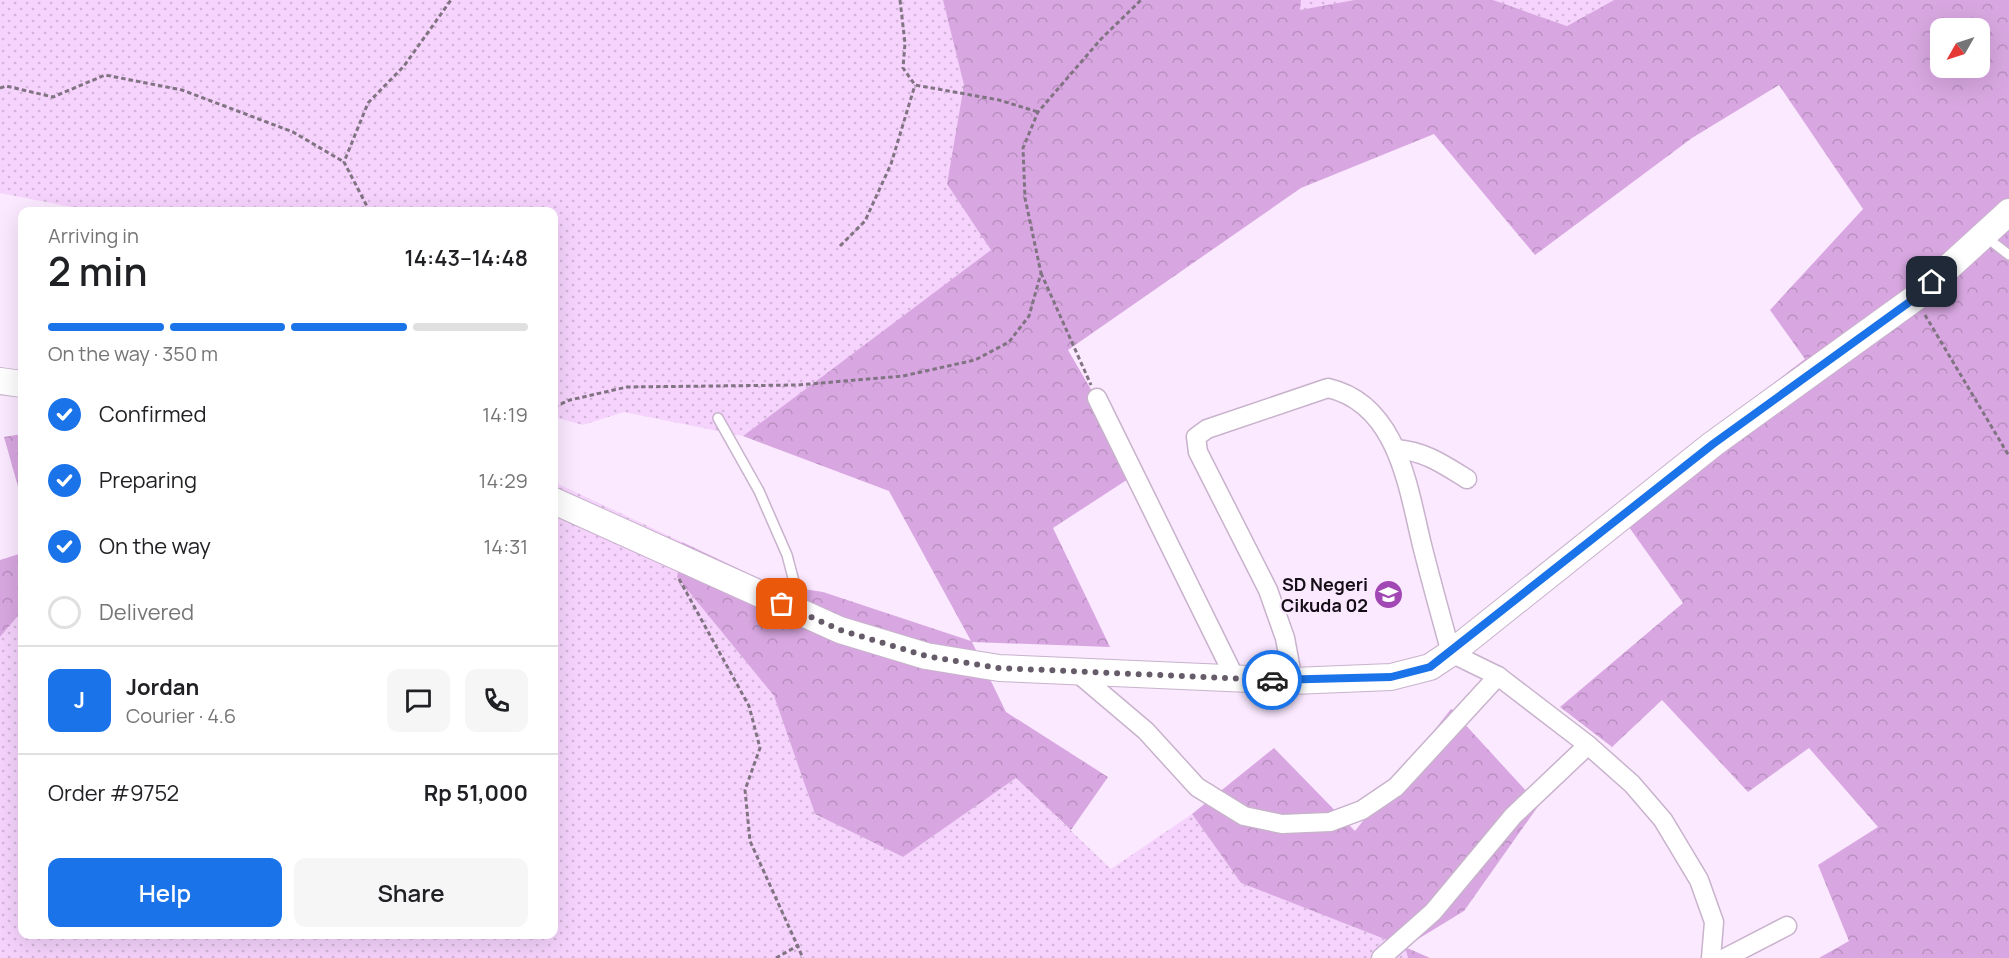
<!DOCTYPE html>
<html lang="en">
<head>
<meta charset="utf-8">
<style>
	body { margin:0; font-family:Manrope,sans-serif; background:#f6f6f6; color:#202124; height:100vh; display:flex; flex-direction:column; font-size:22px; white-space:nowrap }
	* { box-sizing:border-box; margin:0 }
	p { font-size:20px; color:#757577 }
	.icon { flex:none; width:33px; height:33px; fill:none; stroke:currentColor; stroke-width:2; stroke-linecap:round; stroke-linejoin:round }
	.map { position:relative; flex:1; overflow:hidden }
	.side { position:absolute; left:18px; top:207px; width:540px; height:732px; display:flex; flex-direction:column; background:#fff; border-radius:12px; box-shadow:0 6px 24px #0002 }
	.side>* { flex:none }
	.needle { width:39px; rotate:231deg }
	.tools { position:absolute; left:1930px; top:18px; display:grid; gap:12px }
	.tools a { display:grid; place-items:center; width:60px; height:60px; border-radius:12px; background:#fff; box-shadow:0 6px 24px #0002; font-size:30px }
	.pin { position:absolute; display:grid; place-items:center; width:51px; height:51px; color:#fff; margin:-26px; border-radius:12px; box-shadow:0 3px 9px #0006 }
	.courier { position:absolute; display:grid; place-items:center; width:60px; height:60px; margin:-30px; border:4px solid #1a73e8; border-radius:50%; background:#fff; color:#222; box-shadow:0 2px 8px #0007 }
	.head em { font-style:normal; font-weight:600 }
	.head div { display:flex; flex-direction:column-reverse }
	.head { display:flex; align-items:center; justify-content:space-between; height:102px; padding:0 30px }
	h1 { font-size:39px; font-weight:600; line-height:45px }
	.bar { display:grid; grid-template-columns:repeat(4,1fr); gap:9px 6px; align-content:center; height:72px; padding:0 30px }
	.bar i { height:8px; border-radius:4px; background:#e0e0e0 }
	.bar .active { background:#1a73e8 }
	.bar p { grid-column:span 4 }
	.line { display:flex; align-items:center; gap:15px; padding:0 30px; border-top:2px solid #e0e0e0 }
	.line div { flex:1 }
	.round { display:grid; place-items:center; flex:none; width:63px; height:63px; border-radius:12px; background:#f6f6f6 }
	ol { padding:0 30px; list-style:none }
	li { display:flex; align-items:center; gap:18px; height:66px }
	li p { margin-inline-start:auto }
	li .icon { padding:6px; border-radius:50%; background:#1a73e8; color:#fff; stroke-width:4 }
	li:last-child { color:#757577 }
	li i { width:33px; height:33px; border:3px solid #e0e0e0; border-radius:50% }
	.cta { display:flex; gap:12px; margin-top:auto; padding:12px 30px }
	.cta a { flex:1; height:69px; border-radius:12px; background:#1a73e8; color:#fff; font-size:24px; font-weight:600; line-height:69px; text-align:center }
	.cta a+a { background:#f6f6f6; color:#202124 }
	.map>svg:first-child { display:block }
</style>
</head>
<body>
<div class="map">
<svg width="2009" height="958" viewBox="0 0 2009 958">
	<defs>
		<pattern id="green-dots" width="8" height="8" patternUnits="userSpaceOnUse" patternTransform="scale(1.5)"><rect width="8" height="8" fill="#f6d3fd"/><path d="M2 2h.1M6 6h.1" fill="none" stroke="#d2b4d8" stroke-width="1.8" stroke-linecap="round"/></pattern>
		<pattern id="forest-crowns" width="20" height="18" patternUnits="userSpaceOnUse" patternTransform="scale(1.5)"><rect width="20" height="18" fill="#d8a7e1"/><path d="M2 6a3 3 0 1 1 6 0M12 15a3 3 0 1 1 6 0" fill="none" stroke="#b98fc0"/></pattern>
	</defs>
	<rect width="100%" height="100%" fill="#fbe9ff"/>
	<g fill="url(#green-dots)">
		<polygon points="0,0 1354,0 1183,33 988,253 743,436 624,412 583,425 554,417 554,212 97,212 0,193"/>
		<polygon points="1493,0 1614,0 1567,26"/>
		<polygon points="554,482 682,542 677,577 774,696 815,814 903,857 1016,778 1111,869 1192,814 1241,883 1405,947 1408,958 0,958 0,637 17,617 22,615 22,934 554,934"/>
	</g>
	<g fill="url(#forest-crowns)" fill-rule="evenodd">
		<path d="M943 0H1301L1300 10 1354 0H1493L1567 26 1614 0H2009V958H1819L1849 941 1818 865 1878 827 1809 748 1748 792 1662 700 1612 747 1560 707 1683 603 1614 506 1805 359 1770 310 1863 209 1779 85 1692 138 1535 255 1434 134 1301 188 1068 350 1139 472 1053 528 1110 647 972 642 1006 712 1108 777 1071 830 1016 778 903 857 815 814 774 696 677 577 682 542 771 584 823 592 971 641 889 491 743 436 991 250 947 184 964 85ZM1941 28H1980V68H1941Z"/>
		<polygon points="22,434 22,501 4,437"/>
		<polygon points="22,553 22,615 17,617 0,637 0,560"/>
		<polygon points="1451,709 1539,805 1464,911 1405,947 1430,958 1408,958 1405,947 1241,883 1192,814 1274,748 1355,831"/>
	</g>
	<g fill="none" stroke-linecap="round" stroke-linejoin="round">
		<defs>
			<g id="lane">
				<polyline points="1986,237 2009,255"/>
				<polyline points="718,418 759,491 787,555 801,608"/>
			</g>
			<g id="street">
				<polyline points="1097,398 1235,678"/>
				<path d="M1396 449C1424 451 1443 464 1467 479"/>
				<polyline points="1074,670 1146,731 1197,787 1244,816 1282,824 1330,822 1362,810 1396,787 1498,676"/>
				<path d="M1293 681 1285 638 1268 590 1198 452 1196 437 1207 429 1328 388C1398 404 1408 488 1422 545 1431 581 1441 617 1451 653L1498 676 1588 745 1632 784 1663 820 1699 880 1714 922 1711 958"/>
				<polyline points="1381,958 1433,912 1513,816 1588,745"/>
				<polyline points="1725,958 1787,926"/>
			</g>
			<g id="secondary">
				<polyline points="0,381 22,384"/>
				<polyline points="554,501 840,630 926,656 999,668 1293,681 1391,677 1430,667 1451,653 1713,444 1915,298 2009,212"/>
			</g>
		</defs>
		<use href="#lane" stroke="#c8b2cc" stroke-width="12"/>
		<use href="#street" stroke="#c8b2cc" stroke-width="21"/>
		<use href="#secondary" stroke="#c8b2cc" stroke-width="28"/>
		<g stroke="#807382" stroke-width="3" stroke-dasharray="4.5 3" stroke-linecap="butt">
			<polyline points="900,0 905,43 903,68 915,85 999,100 1038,112"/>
			<polyline points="0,88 6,86 53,97 105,75 182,90 293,132 344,162"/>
			<polyline points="370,212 344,162 368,103 404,66 451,0"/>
			<polyline points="840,246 865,221 891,164 915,85"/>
			<polyline points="1041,273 1091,385"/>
			<polyline points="1925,315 2009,456"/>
			<polyline points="554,407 570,400 627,387 798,385 903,376 975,360 1009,342 1029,316 1041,273 1025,198 1023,148 1038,112 1101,39 1141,0"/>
			<polyline points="679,579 749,706 760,748 745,790 750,841 803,958"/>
			<polyline points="776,958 799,945"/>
		</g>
		<use href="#lane" stroke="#fff" stroke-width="9"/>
		<use href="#street" stroke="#fff" stroke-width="18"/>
		<use href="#secondary" stroke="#fff" stroke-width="26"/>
	</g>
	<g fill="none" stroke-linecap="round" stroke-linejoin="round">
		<polyline stroke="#665b68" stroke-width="6" stroke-dasharray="0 10.8" points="782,604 840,630 926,656 999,668 1272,680"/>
		<polyline stroke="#1a73e8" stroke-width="8" points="1272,680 1391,677 1430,667 1713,444 1915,298 1932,282"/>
	</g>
	<defs>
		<symbol id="school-disc" viewBox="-11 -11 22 22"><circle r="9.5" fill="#a248b4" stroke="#fbe9ff"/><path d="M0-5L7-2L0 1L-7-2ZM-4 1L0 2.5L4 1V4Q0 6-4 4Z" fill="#fff"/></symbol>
	</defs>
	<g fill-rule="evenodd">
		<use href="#school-disc" x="1372" y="578" width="33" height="33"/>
	</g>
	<g text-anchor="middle" stroke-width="4.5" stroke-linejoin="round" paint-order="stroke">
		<g font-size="18" font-weight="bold" fill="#160e17" stroke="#fbe9ff" text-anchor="end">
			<text x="1368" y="591">SD Negeri<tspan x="1368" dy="21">Cikuda 02</tspan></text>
		</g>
	</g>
</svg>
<div class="tools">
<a><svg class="needle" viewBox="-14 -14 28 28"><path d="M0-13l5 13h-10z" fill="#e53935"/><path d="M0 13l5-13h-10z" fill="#757577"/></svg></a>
</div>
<div class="pin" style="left:782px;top:604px;background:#ea580c"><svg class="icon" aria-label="bag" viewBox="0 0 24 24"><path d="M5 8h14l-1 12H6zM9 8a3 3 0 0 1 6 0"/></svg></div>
<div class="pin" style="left:1932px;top:282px;background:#1f2937"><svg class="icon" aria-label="home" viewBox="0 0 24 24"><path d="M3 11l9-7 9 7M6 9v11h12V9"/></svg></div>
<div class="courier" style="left:1272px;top:680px"><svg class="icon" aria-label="car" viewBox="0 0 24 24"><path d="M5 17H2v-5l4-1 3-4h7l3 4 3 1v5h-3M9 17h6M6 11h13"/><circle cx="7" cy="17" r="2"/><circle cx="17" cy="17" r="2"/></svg></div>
<section class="side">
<div class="head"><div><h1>2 min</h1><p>Arriving in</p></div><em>14:43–14:48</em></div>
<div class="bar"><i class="active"></i><i class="active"></i><i class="active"></i><i></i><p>On the way · 350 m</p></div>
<ol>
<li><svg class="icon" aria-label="check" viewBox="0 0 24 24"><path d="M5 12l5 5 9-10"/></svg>Confirmed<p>14:19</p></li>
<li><svg class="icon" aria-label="check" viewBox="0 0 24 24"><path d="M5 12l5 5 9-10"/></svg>Preparing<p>14:29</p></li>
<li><svg class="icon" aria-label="check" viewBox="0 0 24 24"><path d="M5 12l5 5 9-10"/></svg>On the way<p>14:31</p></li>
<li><i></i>Delivered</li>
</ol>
<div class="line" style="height:108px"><b class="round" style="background:#1a73e8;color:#fff">J</b><div><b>Jordan</b><p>Courier · 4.6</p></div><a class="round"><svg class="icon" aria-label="chat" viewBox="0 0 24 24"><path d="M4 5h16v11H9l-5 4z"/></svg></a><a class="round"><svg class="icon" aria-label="phone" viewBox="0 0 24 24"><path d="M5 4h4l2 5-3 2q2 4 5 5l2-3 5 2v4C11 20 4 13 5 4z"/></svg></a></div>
<div class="line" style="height:78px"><div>Order #9752</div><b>Rp 51,000</b></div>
<div class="cta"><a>Help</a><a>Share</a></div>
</section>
</div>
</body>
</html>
